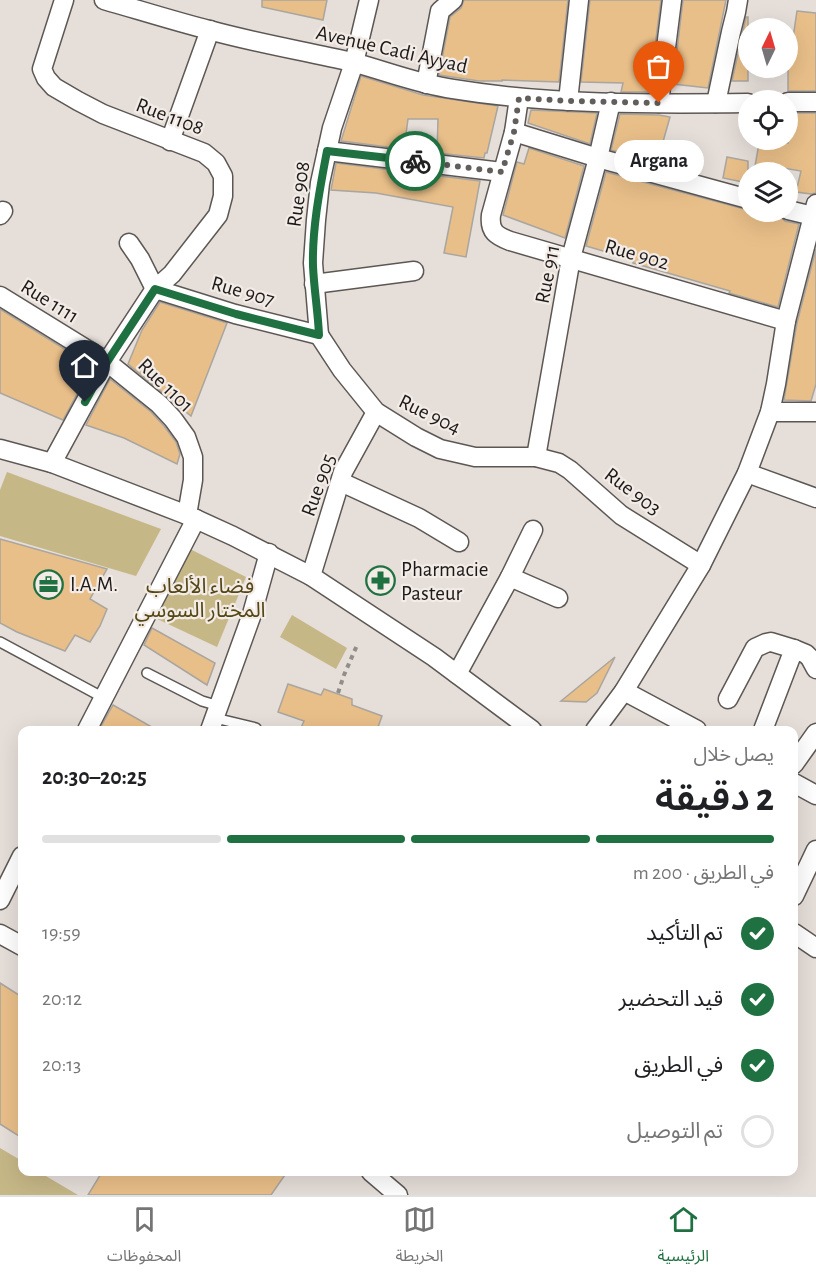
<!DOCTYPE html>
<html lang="ar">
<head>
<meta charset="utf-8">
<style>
	body { margin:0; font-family:"Alegreya Sans","Noto Sans Arabic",sans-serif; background:#f2f2f2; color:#202124; direction:rtl; height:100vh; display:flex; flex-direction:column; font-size:22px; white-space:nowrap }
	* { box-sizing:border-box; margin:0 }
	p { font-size:20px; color:#757577 }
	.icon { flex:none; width:33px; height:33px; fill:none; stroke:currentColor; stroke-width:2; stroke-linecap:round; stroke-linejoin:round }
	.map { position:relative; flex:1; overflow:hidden; direction:ltr }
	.details { position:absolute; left:18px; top:726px; width:780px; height:450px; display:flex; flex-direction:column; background:#fff; border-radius:12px; box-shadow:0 6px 24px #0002; direction:rtl }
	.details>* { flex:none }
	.needle { width:39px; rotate:5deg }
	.controls { position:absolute; left:738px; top:18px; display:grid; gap:12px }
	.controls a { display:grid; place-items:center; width:60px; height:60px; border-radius:50%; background:#fff; box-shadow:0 6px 24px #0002; font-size:30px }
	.pin { position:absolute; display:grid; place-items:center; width:51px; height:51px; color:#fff; margin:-62px -26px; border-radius:50% 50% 50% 0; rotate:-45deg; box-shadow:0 0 6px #0007 }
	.pin .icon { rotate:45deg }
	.courier { position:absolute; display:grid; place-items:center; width:60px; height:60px; margin:-30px; border:4px solid #207142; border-radius:50%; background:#fff; color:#222; box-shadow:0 2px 8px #0007 }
	.bubble { position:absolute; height:42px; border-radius:21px; background:#fff; box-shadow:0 6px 24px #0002; font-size:20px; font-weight:600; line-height:42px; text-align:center; direction:rtl }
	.head em { font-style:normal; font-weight:600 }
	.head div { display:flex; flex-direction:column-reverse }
	.head { display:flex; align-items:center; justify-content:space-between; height:102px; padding:0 24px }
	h1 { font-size:39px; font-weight:600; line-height:45px }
	.bar { display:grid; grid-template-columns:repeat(4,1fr); gap:9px 6px; align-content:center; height:72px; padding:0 24px }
	.bar i { height:8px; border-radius:4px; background:#e0e0e0 }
	.bar .on { background:#207142 }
	.bar p { grid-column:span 4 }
	ol { padding:0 24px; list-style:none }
	li { display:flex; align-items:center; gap:18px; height:66px }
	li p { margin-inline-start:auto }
	li .icon { padding:6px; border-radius:50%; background:#207142; color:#fff; stroke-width:4 }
	li:last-child { color:#757577 }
	li i { width:33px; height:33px; border:3px solid #e0e0e0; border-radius:50% }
	.tabs { display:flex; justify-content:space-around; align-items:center; height:84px; border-top:2px solid #e0e0e0; background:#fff; font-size:16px; color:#757577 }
	.tabs a { display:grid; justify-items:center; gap:3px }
	.tabs .on { color:#207142 }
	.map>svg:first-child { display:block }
</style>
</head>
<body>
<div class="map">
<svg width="816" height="1195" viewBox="0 0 816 1195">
	<rect width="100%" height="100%" fill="#e5ded9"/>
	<g fill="#c6b787">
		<polygon points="7,472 161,529 136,576 0,536 0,490"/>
		<polygon points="188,548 246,577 217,647 153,617"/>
		<polygon points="292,615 347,648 336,669 280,637"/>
		<polygon points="0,1148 22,1161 22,1172 39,1172 78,1195 0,1195"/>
	</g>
	<g fill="#e9bf89" stroke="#a9a59f" stroke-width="1.5">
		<polygon points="262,0 327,0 323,20 262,7"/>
		<polygon points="464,0 568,0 559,82 502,80 502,81 479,81 439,75 450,17 461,8"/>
		<polygon points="590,0 661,0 649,92 621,92 623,83 581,82"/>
		<polygon points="683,0 726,0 708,88 673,84"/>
		<polygon points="797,11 816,13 816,91 788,91 788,51 791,51"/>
		<polygon points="746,17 748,17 748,81 732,81"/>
		<polygon points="361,76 423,95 498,106 487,153 485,153 484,158 437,153 438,119 408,119 404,149 341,141"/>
		<polygon points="531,110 597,113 590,144 528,123"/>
		<polygon points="788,113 816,113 816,193 811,194 796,192 801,171 772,166 770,172 754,172 759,143 776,146 777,141 788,143"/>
		<polygon points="620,114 659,115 670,117 657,163 611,150"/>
		<polygon points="529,148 584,166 565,238 503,215 517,162 524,164"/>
		<polygon points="727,157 748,161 748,183 723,178"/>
		<polygon points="336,163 480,181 466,257 444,253 453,207 376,193 331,190"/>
		<polygon points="606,172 748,210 748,212 762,212 779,216 785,221 799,224 778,307 729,293 730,291 633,263 634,260 586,246"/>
		<polygon points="816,249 816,384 811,401 784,400 797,323"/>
		<polygon points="160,302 227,323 191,416 128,364 142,330"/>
		<polygon points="0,309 92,366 63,420 0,393"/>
		<polygon points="110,379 151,412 164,426 176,442 180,454 177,464 124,438 86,425"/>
		<polygon points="0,539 107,569 90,599 107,609 100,626 90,642 75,635 65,651 17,632 0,623"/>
		<polygon points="152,628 215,663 207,685 144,645"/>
		<polygon points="615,657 597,693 586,702 561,701"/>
		<polygon points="288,684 321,695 324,689 352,699 352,705 382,716 377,730 300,730 304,721 278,712"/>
		<polygon points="113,705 157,730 99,730"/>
		<polygon points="0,983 22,997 22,1138 0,1124"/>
		<polygon points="102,1172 287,1172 271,1195 88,1195"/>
	</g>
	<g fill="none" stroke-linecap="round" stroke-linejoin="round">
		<defs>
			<g id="lane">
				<polyline points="0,642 104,698"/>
				<polyline points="147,673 202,701 219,706"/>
				<polyline points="215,718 256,728"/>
			</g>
			<g id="street">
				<path d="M104 0C139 10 174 21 209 30 256 43 304 51 352 62 386 71 418 84 453 89 551 105 650 104 748 103"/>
				<polyline points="426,84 440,11 453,0"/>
				<path d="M519 98 514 132 491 215C489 232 497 236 510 241L786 321"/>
				<polyline points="568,101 579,0"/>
				<polyline points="788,102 816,102"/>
				<polyline points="659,103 672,0"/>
				<polyline points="716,103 731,32 736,12 738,0"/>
				<polyline points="514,132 598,158 748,199"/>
				<polyline points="170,141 210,30"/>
				<polyline points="327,151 502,172"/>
				<polyline points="788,210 813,216"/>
				<polyline points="0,215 3,211"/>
				<polyline points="129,243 140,259 155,289"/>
				<polyline points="314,284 414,271"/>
				<polyline points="155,289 235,314 319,335"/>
				<polyline points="0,296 107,362 159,404 173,419 186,437 193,457 193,480 187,515"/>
				<polyline points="319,335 342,370 376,412 416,437 440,449 475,457 536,457 559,463 570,470 621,515 701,565"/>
				<polyline points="319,335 313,263 316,220 320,183 332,128 354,63 369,0"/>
				<polyline points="770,412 816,412"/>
				<polyline points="0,449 52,463 187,515 233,536 311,576 434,657 532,730"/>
				<polyline points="536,457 571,258 598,158 611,102"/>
				<polyline points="52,463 107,362 155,289 172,274 218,215 223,196 223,176 216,163 204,153 103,114 78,101 54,87 46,78 42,69 64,0"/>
				<polyline points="747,473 816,498"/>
				<polyline points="341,482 419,518 459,542"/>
				<polyline points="311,576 343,472 376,412"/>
				<polyline points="510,577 558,598"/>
				<polyline points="457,674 510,577 533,530"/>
				<polyline points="624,691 697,730"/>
				<polyline points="728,699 755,648 766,643 771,642 794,649 806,654 810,658 816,669"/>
				<polyline points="87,730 196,519"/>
				<polyline points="210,730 252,614 269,553"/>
				<polyline points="595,730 624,691 701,565 747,473 770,412 776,384 786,321 816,204"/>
				<polyline points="763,730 794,649"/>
				<polyline points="794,764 816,733"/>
				<polyline points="794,783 816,795"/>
				<polyline points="794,896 816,850"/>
				<polyline points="0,900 22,856"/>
				<polyline points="794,933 816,948"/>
				<polyline points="0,934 22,946"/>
				<polyline points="371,1172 398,1195"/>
			</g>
		</defs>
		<use href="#lane" stroke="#5d5754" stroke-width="12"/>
		<use href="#street" stroke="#5d5754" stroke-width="21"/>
		<polyline stroke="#928d89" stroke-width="4" stroke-dasharray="4.5 4.5" stroke-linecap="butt" points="338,693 344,675 358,643"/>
		<use href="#lane" stroke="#fff" stroke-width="9"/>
		<use href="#street" stroke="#fff" stroke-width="18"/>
	</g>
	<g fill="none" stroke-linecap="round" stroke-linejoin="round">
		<polyline stroke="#625e5c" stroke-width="6" stroke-dasharray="0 10.8" points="415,161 502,172 514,132 519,98 568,101 659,103"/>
		<path stroke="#207142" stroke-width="8" d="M85 402 107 362 155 289 236 314 319 335C318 312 314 289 313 266 312 228 320 188 327 151L415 161"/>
	</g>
	<defs>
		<symbol id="pharmacy-ring" viewBox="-11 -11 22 22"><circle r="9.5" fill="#f2ebe6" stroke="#207142" stroke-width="1.5"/><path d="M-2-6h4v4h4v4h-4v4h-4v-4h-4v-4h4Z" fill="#207142"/></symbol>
		<symbol id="office-ring" viewBox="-11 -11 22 22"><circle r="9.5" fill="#f2ebe6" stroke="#207142" stroke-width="1.5"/><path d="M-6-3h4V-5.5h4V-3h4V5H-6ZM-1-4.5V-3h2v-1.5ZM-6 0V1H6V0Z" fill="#207142"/></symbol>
	</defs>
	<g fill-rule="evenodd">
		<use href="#pharmacy-ring" x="364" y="564" width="33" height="33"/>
		<use href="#office-ring" x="32" y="568" width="33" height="33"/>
	</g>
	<g text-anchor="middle" stroke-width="4.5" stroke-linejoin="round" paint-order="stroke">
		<g font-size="21" fill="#1c1918" stroke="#f2ebe6">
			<text transform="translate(392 49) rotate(13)" y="7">Avenue Cadi Ayyad</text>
			<text transform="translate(170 116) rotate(21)" y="7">Rue 1108</text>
			<text transform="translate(298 194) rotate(-82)" y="7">Rue 908</text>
			<text transform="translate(637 254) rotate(16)" y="7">Rue 902</text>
			<text transform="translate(547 274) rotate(-79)" y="7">Rue 911</text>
			<text transform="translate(243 291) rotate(16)" y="7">Rue 907</text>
			<text transform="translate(50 301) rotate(32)" y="7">Rue 1111</text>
			<text transform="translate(166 385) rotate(44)" y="7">Rue 1101</text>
			<text transform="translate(430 414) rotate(26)" y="7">Rue 904</text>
			<text transform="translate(318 485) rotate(-70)" y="7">Rue 905</text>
			<text transform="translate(633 491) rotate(37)" y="7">Rue 903</text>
		</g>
		<g font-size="21" fill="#1c1918" stroke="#f2ebe6" text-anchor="start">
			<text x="401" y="576">Pharmacie<tspan x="401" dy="24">Pasteur</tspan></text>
			<text x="70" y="591">I.A.M.</text>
		</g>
		<g font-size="21" fill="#544715" stroke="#f2ebe6">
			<text x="200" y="593">فضاء الألعاب<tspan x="200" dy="24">المختار السوسي</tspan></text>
		</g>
	</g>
</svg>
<div class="controls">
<a><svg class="needle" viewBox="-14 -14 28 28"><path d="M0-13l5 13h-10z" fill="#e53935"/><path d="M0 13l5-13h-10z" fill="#757577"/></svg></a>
<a><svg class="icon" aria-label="locate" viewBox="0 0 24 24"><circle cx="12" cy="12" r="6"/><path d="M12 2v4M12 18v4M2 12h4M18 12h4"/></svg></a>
<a><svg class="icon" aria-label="layers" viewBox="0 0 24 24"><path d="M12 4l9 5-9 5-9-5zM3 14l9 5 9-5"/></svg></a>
</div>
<div class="pin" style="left:659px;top:103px;background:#ea580c"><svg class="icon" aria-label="bag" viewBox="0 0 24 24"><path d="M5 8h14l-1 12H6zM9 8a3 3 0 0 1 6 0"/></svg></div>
<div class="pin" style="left:85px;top:402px;background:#1f2937"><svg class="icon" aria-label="home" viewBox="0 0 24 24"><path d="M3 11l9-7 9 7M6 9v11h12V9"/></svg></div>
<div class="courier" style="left:415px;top:161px"><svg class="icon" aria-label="bike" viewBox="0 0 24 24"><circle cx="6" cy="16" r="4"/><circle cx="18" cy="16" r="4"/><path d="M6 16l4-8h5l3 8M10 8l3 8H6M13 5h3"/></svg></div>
<div class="bubble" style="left:614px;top:140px;width:90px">Argana</div>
<section class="details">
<div class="head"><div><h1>2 دقيقة</h1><p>يصل خلال</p></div><em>20:25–20:30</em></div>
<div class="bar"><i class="on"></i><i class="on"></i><i class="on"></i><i></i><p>في الطريق · 200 m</p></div>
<ol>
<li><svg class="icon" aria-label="check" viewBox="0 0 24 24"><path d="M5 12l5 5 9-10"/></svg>تم التأكيد<p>19:59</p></li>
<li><svg class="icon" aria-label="check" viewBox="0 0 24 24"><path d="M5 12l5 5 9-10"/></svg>قيد التحضير<p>20:12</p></li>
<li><svg class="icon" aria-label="check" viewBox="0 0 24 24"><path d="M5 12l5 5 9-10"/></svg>في الطريق<p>20:13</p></li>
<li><i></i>تم التوصيل</li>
</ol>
</section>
</div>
<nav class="tabs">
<a class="on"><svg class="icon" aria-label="home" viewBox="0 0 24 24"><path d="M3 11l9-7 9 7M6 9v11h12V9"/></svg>الرئيسية</a>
<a><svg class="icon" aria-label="map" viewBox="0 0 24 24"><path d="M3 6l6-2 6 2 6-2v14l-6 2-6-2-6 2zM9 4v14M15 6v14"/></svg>الخريطة</a>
<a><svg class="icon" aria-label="saved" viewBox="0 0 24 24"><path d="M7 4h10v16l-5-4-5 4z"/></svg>المحفوظات</a>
</nav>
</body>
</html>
